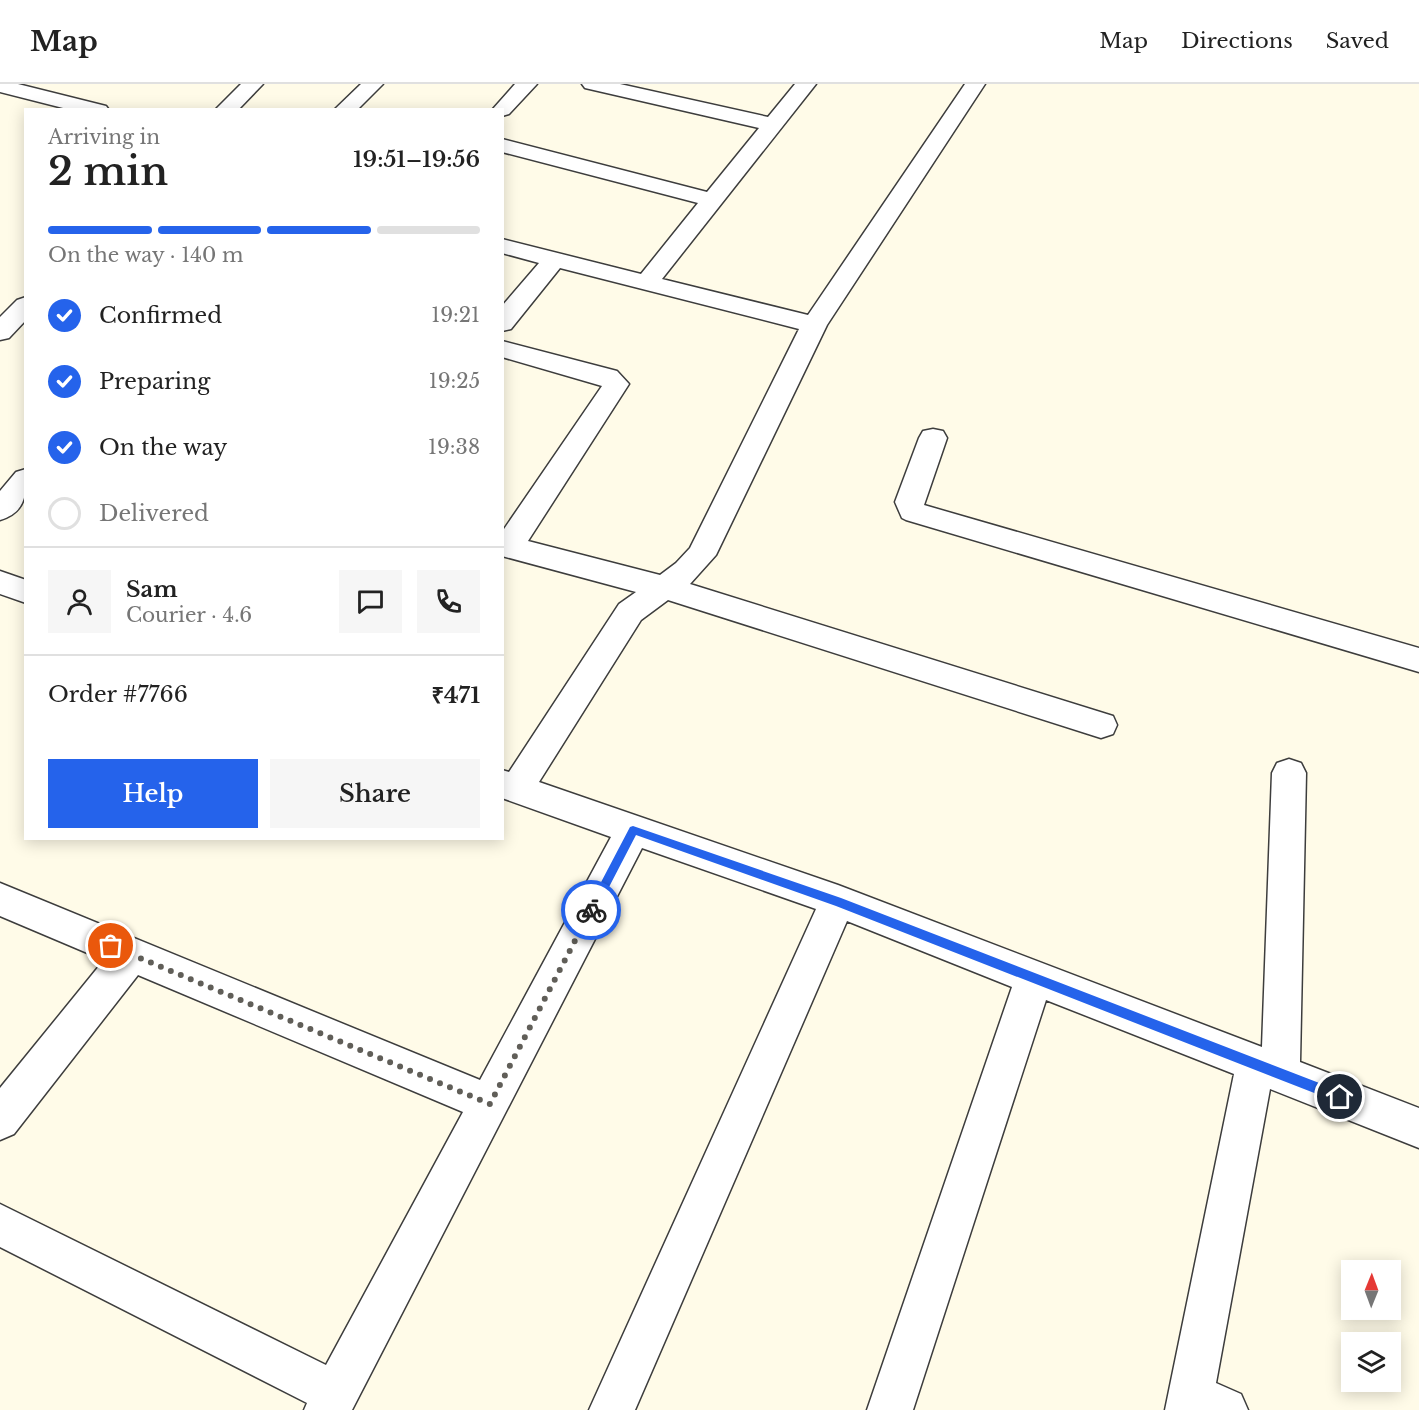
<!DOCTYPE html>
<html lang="en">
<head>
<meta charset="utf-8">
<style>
	body { margin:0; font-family:"Libre Baskerville",serif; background:#f6f6f6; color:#222; height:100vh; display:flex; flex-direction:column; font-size:22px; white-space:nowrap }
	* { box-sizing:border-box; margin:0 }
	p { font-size:20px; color:#767676 }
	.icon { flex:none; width:33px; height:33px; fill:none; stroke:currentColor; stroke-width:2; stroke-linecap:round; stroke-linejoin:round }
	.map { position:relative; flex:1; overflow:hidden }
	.panel { position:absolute; left:24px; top:24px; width:480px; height:732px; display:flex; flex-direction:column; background:#fff; border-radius:0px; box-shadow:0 3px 15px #0003 }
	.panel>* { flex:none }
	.needle { width:39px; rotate:1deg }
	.controls { position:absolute; left:1341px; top:1176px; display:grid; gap:12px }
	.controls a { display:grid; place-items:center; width:60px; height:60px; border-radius:0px; background:#fff; box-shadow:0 3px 15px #0003; font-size:30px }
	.pin { position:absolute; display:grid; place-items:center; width:51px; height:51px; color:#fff; margin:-26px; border:3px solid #fff; border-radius:50%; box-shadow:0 2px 6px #0007 }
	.courier { position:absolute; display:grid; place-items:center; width:60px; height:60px; margin:-30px; border:4px solid #2563eb; border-radius:50%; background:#fff; color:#222; box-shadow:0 2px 8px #0007 }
	.summary em { font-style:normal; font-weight:600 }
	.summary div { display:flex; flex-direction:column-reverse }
	.summary { display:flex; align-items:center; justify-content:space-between; height:102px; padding:0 24px }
	h1 { font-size:39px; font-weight:600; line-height:45px }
	.bar { display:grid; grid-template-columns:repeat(4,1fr); gap:9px 6px; align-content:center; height:72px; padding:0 24px }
	.bar i { height:8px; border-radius:4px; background:#e0e0e0 }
	.bar .active { background:#2563eb }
	.bar p { grid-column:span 4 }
	.line { display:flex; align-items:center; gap:15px; padding:0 24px; border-top:2px solid #e0e0e0 }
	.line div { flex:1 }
	.round { display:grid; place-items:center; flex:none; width:63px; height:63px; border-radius:0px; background:#f6f6f6 }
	ol { padding:0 24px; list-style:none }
	li { display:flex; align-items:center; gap:18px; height:66px }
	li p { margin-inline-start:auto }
	li .icon { padding:6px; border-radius:50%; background:#2563eb; color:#fff; stroke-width:4 }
	li:last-child { color:#767676 }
	li i { width:33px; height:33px; border:3px solid #e0e0e0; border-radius:50% }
	.cta { display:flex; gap:12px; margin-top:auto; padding:12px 24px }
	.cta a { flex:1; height:69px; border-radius:0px; background:#2563eb; color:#fff; font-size:24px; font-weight:600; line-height:69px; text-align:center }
	.cta a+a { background:#f6f6f6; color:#222 }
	header { display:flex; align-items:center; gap:36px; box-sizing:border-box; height:84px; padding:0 30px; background:#fff; border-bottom:2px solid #e0e0e0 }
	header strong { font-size:28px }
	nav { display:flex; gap:33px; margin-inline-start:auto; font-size:21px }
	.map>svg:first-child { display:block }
</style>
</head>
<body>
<header>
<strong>Map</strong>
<nav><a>Map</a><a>Directions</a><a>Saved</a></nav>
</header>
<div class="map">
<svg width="1419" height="1326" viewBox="0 0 1419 1326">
	<rect width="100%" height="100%" fill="#fffbe8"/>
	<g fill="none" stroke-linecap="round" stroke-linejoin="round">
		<defs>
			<g id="minor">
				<polygon points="0,0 18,0 106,22 109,26 71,26 0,8"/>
				<polygon points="241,0 263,0 238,26 215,26"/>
				<polygon points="361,0 383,0 357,26 334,26"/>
				<polygon points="515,0 537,0 509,30 502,32 502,26 492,26"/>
				<polygon points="582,0 620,0 768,33 795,0 816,0 662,195 808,231 965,0 985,0 827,241 716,471 690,500 1113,632 1117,641 1113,650 1101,654 668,516 641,536 539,698 838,801 1262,963 1272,689 1277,679 1289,675 1301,679 1306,689 1300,978 1419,1024 1419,1064 1270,1005 1216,1299 1241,1310 1248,1326 1165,1326 1234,990 1046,916 913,1326 867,1326 1012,903 847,837 635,1326 589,1326 816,825 642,764 352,1326 304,1326 307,1319 0,1163 0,1120 326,1281 463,1028 138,891 14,1050 0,1056 0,1004 104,876 0,832 0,799 480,996 611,753 502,714 502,686 509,688 619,520 636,508 502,472 502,448 602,302 502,273 502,257 617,287 629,300 528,457 660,491 676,479 690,464 799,245 560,184 511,245 502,247 502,222 539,179 502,169 502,155 641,190 698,119 502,68 502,55 707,108 759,44 585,4"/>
				<polygon points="26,213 26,236 9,254 0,256 0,233 17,216"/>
				<polygon points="933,345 943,347 947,354 924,421 1419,564 1419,588 906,436 902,434 895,418 919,354 923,347"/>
				<path d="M26 385C26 409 27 428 0 436V407L16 388Z"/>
				<polygon points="0,487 26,496 26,519 0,510"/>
			</g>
		</defs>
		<use href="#minor" stroke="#3d3d3d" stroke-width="3"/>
		<use href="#minor" fill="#fff" fill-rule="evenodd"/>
	</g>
	<polygon fill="#2563eb" points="633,742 841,814 1340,1007 1345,1013 1340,1019 836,822 636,751 595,830 588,830 588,823 630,743"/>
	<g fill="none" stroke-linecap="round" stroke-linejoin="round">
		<polyline stroke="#605e58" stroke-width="6" stroke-dasharray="0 10.8" points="111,862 490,1020 591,826"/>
	</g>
</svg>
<div class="controls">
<a><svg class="needle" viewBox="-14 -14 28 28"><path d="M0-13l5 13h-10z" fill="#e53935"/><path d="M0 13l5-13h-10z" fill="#767676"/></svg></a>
<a><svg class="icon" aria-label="layers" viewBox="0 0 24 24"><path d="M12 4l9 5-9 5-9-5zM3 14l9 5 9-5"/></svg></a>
</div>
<div class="pin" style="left:111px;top:862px;background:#ea580c"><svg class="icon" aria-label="bag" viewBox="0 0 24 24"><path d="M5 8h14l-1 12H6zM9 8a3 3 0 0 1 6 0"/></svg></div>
<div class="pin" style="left:1340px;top:1013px;background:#1f2937"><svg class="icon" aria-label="home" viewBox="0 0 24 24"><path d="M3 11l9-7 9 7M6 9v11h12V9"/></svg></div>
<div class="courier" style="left:591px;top:826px"><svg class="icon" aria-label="bike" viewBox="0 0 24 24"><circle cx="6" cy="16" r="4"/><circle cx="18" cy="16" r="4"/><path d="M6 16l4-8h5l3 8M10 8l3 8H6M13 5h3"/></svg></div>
<section class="panel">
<div class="summary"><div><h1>2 min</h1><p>Arriving in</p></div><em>19:51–19:56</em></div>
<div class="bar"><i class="active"></i><i class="active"></i><i class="active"></i><i></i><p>On the way · 140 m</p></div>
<ol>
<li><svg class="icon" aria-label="check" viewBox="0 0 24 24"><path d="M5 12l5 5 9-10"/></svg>Confirmed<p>19:21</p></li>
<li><svg class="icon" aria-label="check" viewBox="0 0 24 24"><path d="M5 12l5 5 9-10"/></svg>Preparing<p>19:25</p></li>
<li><svg class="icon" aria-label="check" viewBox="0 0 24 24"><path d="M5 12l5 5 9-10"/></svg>On the way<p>19:38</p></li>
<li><i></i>Delivered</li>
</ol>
<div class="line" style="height:108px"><a class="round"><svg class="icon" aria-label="person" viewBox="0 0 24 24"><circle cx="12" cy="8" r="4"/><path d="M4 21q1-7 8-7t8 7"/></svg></a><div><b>Sam</b><p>Courier · 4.6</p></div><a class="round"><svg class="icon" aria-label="chat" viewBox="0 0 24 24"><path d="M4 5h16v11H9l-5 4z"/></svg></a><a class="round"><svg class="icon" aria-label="phone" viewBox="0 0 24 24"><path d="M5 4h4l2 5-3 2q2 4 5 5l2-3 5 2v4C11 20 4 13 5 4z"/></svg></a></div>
<div class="line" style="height:78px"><div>Order #7766</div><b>₹471</b></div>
<div class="cta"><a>Help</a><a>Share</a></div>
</section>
</div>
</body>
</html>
